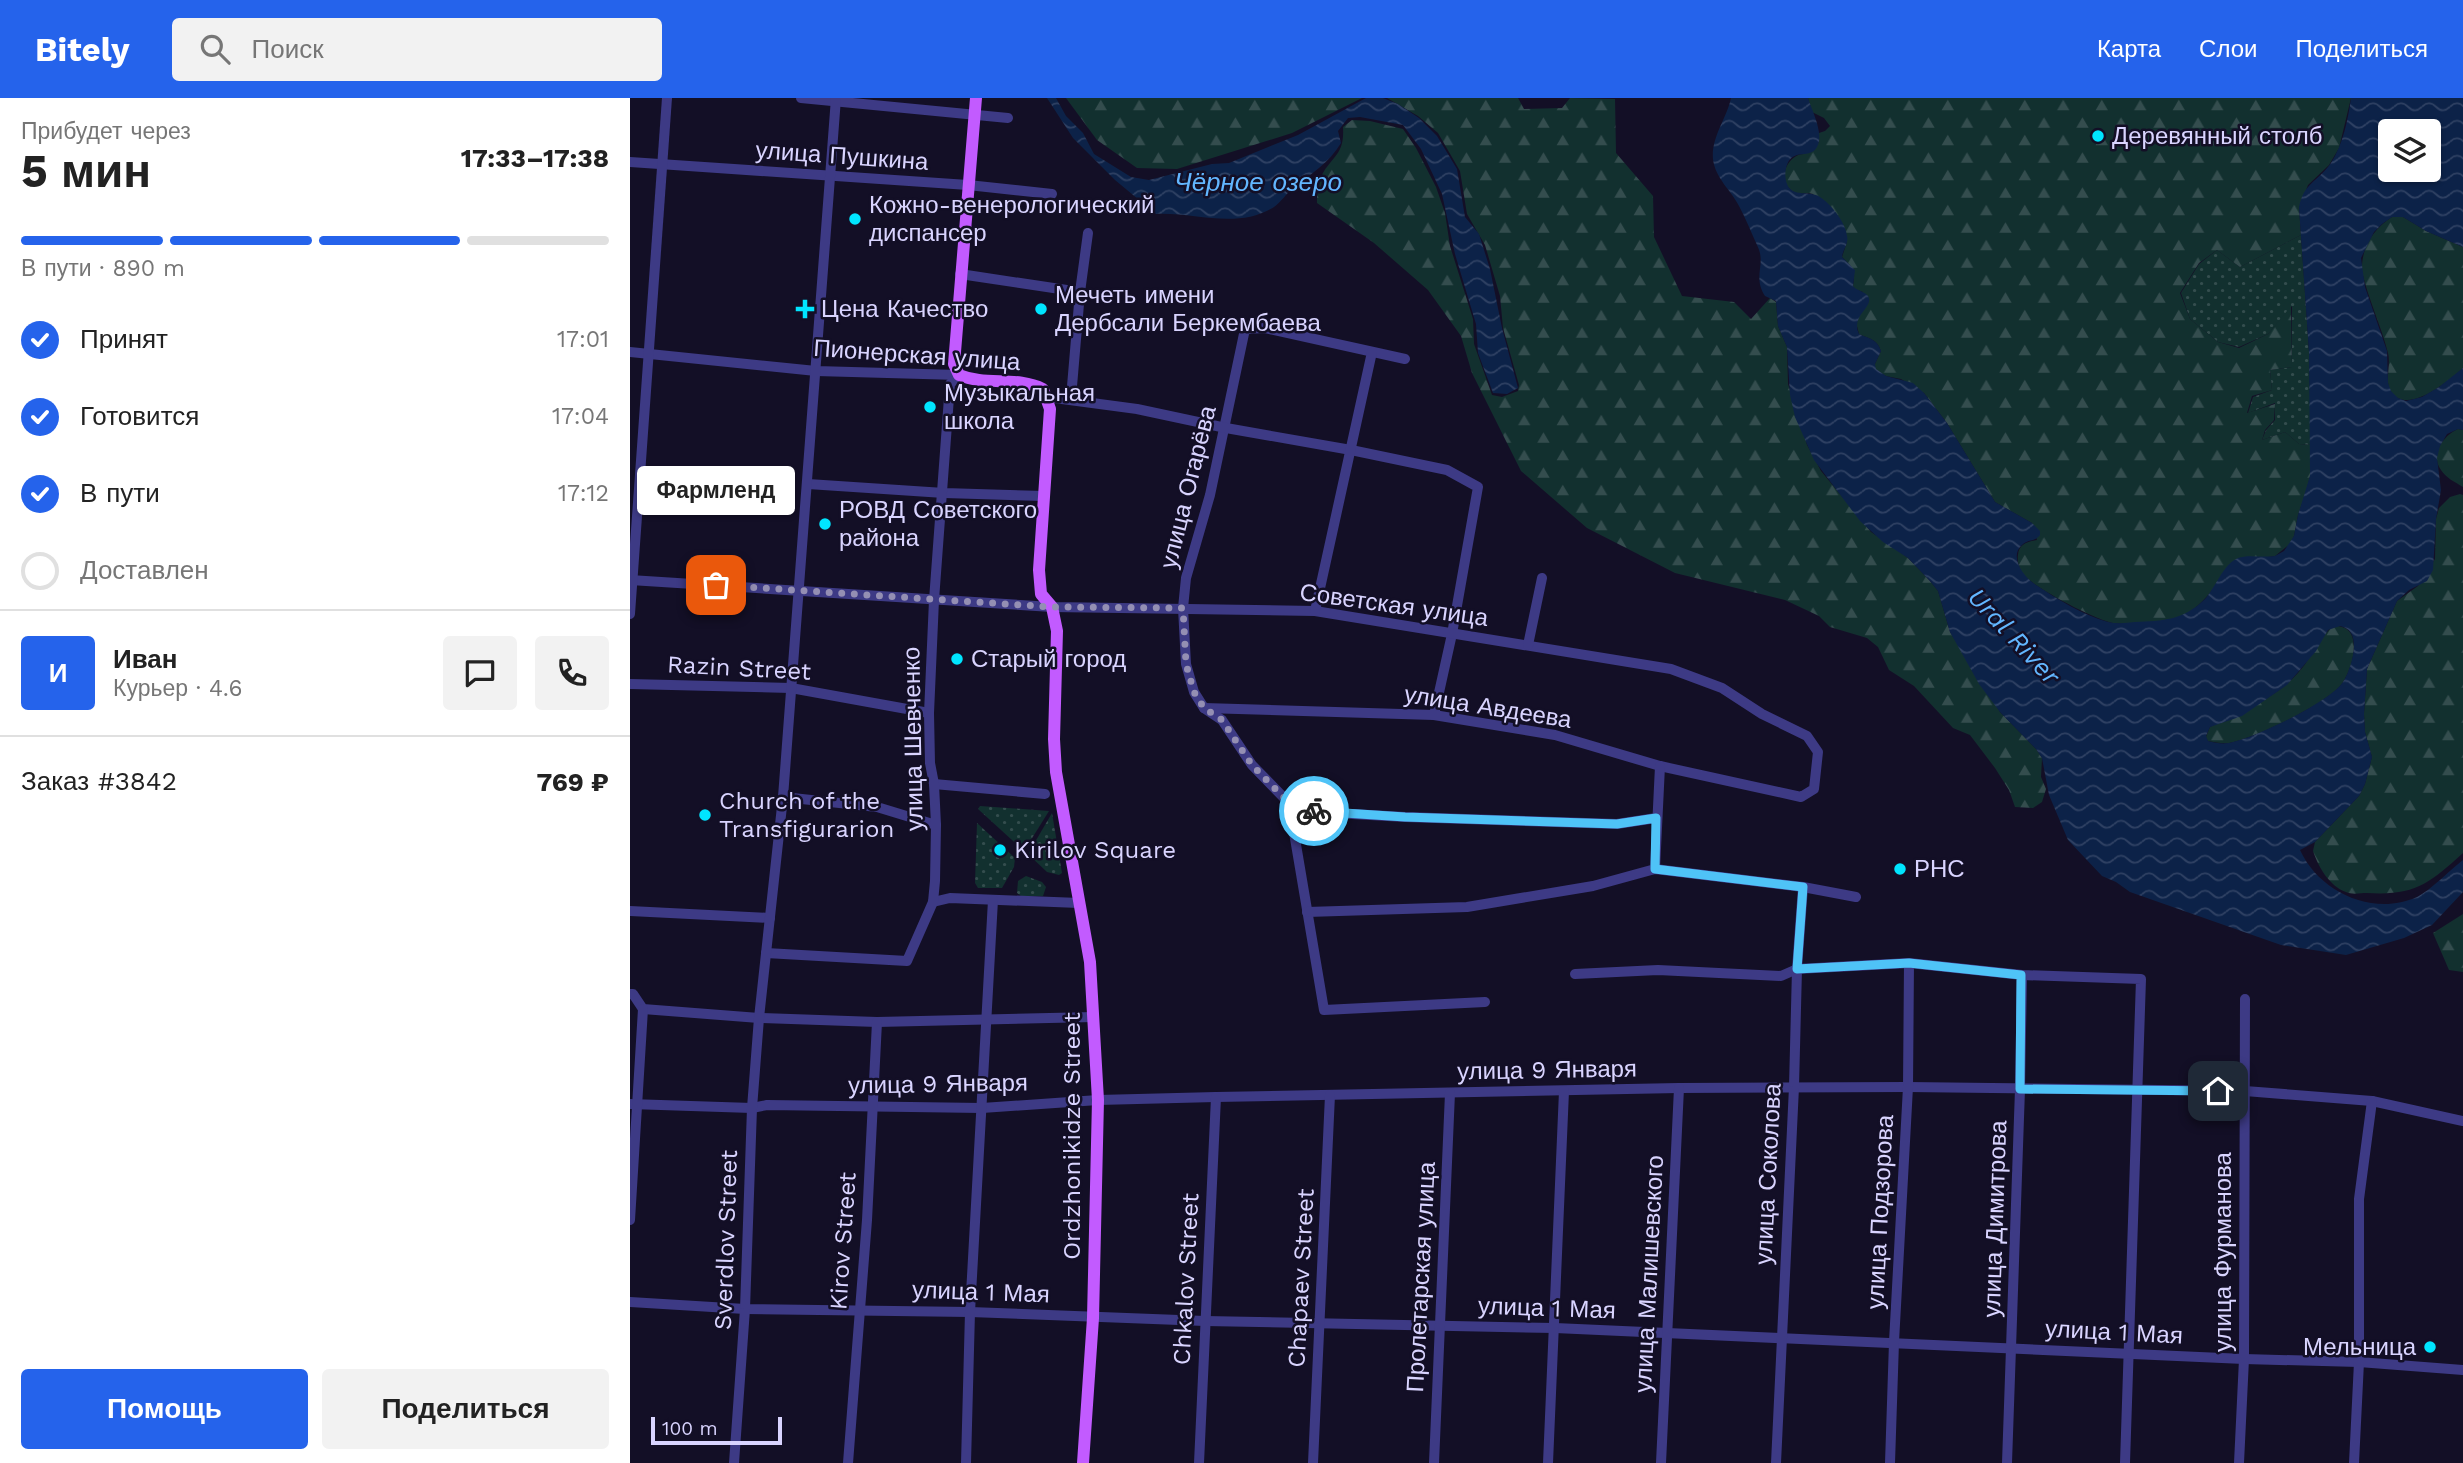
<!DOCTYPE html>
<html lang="ru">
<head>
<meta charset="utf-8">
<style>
	body { margin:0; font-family:"Work Sans",sans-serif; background:#f2f2f2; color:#222; height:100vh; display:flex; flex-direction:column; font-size:26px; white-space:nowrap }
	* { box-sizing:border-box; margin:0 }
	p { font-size:23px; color:#767676 }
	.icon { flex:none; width:38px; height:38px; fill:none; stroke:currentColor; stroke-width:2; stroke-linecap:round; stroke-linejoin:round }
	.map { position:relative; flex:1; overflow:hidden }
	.drawer { display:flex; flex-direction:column; background:#fff; width:630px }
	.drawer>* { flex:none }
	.controls { position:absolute; left:1748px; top:21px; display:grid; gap:14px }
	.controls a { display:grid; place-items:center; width:63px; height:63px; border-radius:7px; background:#fff; box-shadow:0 2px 5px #0004; font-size:35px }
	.scale { position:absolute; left:21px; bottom:18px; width:131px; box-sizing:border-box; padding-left:7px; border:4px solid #d9d4ff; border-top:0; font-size:19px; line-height:24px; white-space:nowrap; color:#d9d4ff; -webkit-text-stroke:5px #130f26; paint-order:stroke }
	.pin { position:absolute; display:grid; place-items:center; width:60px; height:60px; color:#fff; margin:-30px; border-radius:14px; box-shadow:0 4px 10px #0006 }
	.courier { position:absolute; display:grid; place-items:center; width:70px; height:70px; margin:-35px; border:5px solid #4fc3f7; border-radius:50%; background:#fff; color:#222; box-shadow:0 2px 9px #0007 }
	.bubble { position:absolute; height:49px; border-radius:7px; background:#fff; box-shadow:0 2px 5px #0004; font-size:23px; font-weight:700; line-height:49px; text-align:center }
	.headline em { font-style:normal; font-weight:700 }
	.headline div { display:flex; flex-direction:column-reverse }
	.headline { display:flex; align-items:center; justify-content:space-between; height:119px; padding:0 21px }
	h1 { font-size:46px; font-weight:700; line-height:52px }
	.bar { display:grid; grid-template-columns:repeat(4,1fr); gap:10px 7px; align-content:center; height:84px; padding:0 21px }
	.bar i { height:9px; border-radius:5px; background:#e0e0e0 }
	.bar .on { background:#2563eb }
	.bar p { grid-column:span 4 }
	.line { display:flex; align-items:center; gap:18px; padding:0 21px; border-top:2px solid #e0e0e0 }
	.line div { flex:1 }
	.round { display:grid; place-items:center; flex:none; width:74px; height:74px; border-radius:7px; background:#f2f2f2 }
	ol { padding:0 21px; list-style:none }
	li { display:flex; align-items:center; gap:21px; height:77px }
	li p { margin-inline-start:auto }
	li .icon { padding:7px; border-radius:50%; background:#2563eb; color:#fff; stroke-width:4 }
	li:last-child { color:#767676 }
	li i { width:38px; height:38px; border:4px solid #e0e0e0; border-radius:50% }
	.action { display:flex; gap:14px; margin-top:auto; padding:14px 21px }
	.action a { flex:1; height:80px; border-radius:7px; background:#2563eb; color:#fff; font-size:28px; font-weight:700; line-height:80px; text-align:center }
	.action a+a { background:#f2f2f2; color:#222 }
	header { display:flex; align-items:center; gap:42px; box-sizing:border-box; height:98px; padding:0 35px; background:#2563eb; color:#fff }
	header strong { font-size:33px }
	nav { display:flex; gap:38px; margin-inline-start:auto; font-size:24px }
	.search { width:490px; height:63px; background:#f2f2f2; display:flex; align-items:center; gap:18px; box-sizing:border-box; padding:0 24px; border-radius:7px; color:#767676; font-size:26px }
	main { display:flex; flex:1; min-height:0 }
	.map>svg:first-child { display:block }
</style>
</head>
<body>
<header>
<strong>Bitely</strong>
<div class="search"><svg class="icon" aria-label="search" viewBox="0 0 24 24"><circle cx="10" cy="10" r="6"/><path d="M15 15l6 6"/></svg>Поиск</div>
<nav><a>Карта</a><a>Слои</a><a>Поделиться</a></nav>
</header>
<main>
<section class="drawer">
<div class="headline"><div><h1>5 мин</h1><p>Прибудет через</p></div><em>17:33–17:38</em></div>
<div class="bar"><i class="on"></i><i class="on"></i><i class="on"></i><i></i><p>В пути · 890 m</p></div>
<ol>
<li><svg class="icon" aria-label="check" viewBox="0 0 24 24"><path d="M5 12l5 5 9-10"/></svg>Принят<p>17:01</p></li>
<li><svg class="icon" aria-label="check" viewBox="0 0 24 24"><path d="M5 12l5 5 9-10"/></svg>Готовится<p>17:04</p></li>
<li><svg class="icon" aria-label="check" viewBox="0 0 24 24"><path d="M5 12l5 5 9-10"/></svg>В пути<p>17:12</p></li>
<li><i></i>Доставлен</li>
</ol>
<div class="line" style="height:126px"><b class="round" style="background:#2563eb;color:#fff">И</b><div><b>Иван</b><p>Курьер · 4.6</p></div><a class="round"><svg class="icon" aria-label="chat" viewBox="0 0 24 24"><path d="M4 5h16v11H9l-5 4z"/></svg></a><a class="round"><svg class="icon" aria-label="phone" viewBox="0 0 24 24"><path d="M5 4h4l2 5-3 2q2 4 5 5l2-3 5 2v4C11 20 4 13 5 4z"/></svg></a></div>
<div class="line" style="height:91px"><div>Заказ #3842</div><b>769 ₽</b></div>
<div class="action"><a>Помощь</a><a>Поделиться</a></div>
</section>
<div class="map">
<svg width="1833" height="1365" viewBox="0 0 1833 1365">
	<defs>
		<pattern id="grass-dots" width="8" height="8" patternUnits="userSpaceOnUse" patternTransform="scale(1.75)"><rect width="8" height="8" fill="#12302f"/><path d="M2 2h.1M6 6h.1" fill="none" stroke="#344d4e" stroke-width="1.8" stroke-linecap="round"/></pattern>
		<pattern id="forest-firs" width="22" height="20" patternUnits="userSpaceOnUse" patternTransform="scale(1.75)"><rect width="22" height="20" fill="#12302f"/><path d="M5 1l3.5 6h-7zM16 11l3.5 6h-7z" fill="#344d4e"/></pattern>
		<pattern id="water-waves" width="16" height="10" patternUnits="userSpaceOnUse" patternTransform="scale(1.75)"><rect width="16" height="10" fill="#0c2248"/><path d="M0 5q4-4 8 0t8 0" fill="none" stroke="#2f4163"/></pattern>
	</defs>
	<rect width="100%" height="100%" fill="#130f26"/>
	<g fill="url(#grass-dots)">
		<polygon points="1671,137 1679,254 1681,347 1669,346 1655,334 1632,342 1636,332 1645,322 1645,305 1618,315 1623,299 1642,292 1640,272 1662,269 1662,208 1638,236 1609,249 1588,244 1560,221 1551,195 1569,166 1587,152 1610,169"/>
		<polygon points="350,708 419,713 394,753 348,711"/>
		<polygon points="422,715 432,775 429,777 417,774 398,756"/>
		<polygon points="347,725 385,760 384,769 372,790 348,790 345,785"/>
		<polygon points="396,778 412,784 416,789 413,798 391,798 387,795 388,783"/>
	</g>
	<g fill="url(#forest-firs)">
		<polygon points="436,0 732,0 662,35 547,71 507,70 467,42"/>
		<path d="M757 0H888L894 11 932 10 940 0 985 1 986 55 1023 98 1024 139 1052 198 1104 204 1121 221 1140 200 1146 204 1148 228 1157 249 1158 286 1177 347 1191 373 1241 434 1278 460 1300 483 1308 493 1320 534 1370 614 1406 651 1412 660 1411 679 1416 691 1412 704 1403 710 1385 709 1379 692 1365 670 1340 637 1323 630 1284 588 1259 572 1248 549 1237 540 1200 529 1189 518 1155 502 1045 475 957 430 891 373 842 275 831 238 798 192 744 145 687 105C687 97 687 88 690 81 700 58 715 59 713 29L722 22 740 23 773 31 786 50 806 89 815 115 820 148 843 221 844 246 862 297 872 299 888 293 889 287 873 230 870 198 855 147 837 116 830 73 808 35 788 18Z"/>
		<path d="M1178 0H1721L1709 50 1699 67 1678 87 1669 110 1671 137 1610 169 1587 152 1569 165 1550 195 1560 221 1588 244 1609 250 1638 236 1661 208 1662 269 1640 272 1642 292 1622 298 1617 315 1645 306 1644 322 1635 332 1632 342 1655 334 1669 346 1681 347 1680 378 1676 394 1668 417 1664 438 1660 446 1645 458 1602 464C1589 482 1577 504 1556 516 1539 525 1503 527 1483 525 1465 522 1405 490 1394 477 1389 471 1387 464 1388 457 1389 446 1397 444 1407 442L1402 425 1365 404 1317 325 1294 295 1271 281 1256 278 1245 271V266L1251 253C1247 241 1240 241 1229 236L1226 224 1233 194 1225 191 1223 188C1226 170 1223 171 1212 159L1217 144 1183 96C1175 94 1166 98 1160 91 1147 79 1159 56 1174 56L1189 44V35L1195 33 1200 28 1194 20 1182 14Z"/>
		<path d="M1762 119H1773L1796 133 1833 149V270C1819 282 1776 320 1760 292 1755 282 1761 266 1758 255 1751 227 1738 201 1732 173 1731 150 1743 131 1762 119Z"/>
		<path d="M1828 331 1833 332V389C1825 384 1816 380 1811 372 1800 356 1813 338 1828 331Z"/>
		<path d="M1830 396 1833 397V755C1799 786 1784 798 1737 795 1730 795 1722 797 1716 794 1699 788 1688 768 1683 753L1685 744 1729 698 1735 686 1742 659 1735 634 1734 616 1737 571 1767 503 1788 488 1805 461 1806 421 1809 410 1820 399Z"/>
		<path d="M1704 528C1734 527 1724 567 1713 584 1701 604 1623 641 1599 645 1592 646 1585 644 1578 643L1576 639 1580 629C1610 615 1646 600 1668 575 1680 563 1691 536 1704 528Z"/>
		<polygon points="1833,816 1833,874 1819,872 1803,835"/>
	</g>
	<g fill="url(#water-waves)" fill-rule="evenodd">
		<path d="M417 0H426L436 18 453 35 464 56 501 79 519 82 582 66 599 65 668 37 736 0H753L768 6 789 20 807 38 827 71 835 119 849 136 860 171 872 230 888 290 877 296 863 295 848 255 846 226 825 156 812 96 791 51 773 27 730 19 718 20 708 33 711 45C700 64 680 77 663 90 656 96 651 104 644 109 607 132 565 114 526 116L485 82 443 40Z"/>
		<path d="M1101 0H1178C1182 13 1193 33 1188 47 1181 64 1162 47 1156 70 1155 75 1155 81 1157 86 1162 100 1180 92 1190 99 1201 106 1216 125 1217 138 1219 145 1213 151 1212 159L1225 172 1223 188C1227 193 1234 193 1238 198 1245 209 1220 217 1229 236 1240 241 1247 241 1251 253L1245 266 1246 271 1256 278 1283 285 1294 295 1317 325 1365 404 1402 425 1410 433V437C1405 444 1398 441 1392 447 1378 459 1395 480 1406 487 1427 501 1453 517 1478 524 1487 526 1496 525 1505 524 1533 523 1553 522 1574 502 1586 490 1592 467 1608 460 1618 456 1633 460 1645 458L1654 453 1664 438 1668 417 1680 378 1679 254 1669 110C1673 85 1688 84 1701 65 1713 46 1718 22 1721 0H1833V149L1796 133 1773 119H1762L1752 126 1744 134 1731 160 1735 189 1757 253 1758 285 1761 293 1768 300 1776 303 1792 299 1809 289 1833 270V332L1828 331 1817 336 1810 348 1807 360 1811 392 1806 421 1803 472 1797 483 1779 492 1767 503 1737 571 1734 616 1735 634 1742 659 1735 686 1729 698 1685 744 1670 752C1689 794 1743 819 1787 799 1801 792 1820 772 1833 762V794L1802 827 1774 840 1716 857 1651 847 1500 794 1486 784 1472 778 1438 742 1419 697 1412 660 1406 651 1370 614 1349 586 1320 534 1308 493 1300 483 1278 460 1253 444 1230 423 1184 362 1165 319 1160 297 1157 249 1148 228 1146 203 1135 198C1122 178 1137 166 1127 147 1121 134 1116 121 1109 108 1101 92 1085 80 1083 61 1081 39 1097 20 1101 0ZM1799 33V72H1760V33ZM1710 528C1720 530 1724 537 1724 548 1724 558 1719 575 1713 584 1700 604 1623 641 1599 645 1592 646 1585 645 1578 643L1576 638 1580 629 1612 618 1657 587 1686 553 1698 532Z"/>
	</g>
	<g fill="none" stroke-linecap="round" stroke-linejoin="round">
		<g stroke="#3d3a85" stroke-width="10">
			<polyline points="171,0 378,20"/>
			<polyline points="0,64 338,87 422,96"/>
			<polyline points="330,176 450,194"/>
			<polyline points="0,254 186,273 329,277"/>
			<polyline points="775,261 635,230 615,231 580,397 556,480 553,510 556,566 564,594 574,610 592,622 622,667 659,705 694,912 855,904"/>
			<polyline points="417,299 507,311 596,330 721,352 817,372 848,389 822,536 804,617"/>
			<polyline points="441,300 450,194 458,135"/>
			<polyline points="178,386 314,395 414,398"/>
			<polyline points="0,482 422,509 685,513 1041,571 1092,590 1132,616 1177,638 1188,654 1184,691 1171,699 1030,668 925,637 804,617 574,610"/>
			<polyline points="685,513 742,254"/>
			<polyline points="0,516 37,0"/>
			<polyline points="898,547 912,480"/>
			<polyline points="0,586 161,590 299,615"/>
			<polyline points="304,686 415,696"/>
			<polyline points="153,699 247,709 306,727"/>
			<polyline points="659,705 687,714 775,719 987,726 1026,720"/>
			<polyline points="1025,771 1030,668"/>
			<polyline points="303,804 320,800 449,805"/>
			<polyline points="0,813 140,820"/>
			<polyline points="677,814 837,809 963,788 1025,771 1173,789 1226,799"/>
			<polyline points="136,855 277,863 303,804 305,783 306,727 304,686 300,665 299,615 304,502 320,286 329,277"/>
			<polyline points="945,876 1028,872 1151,878 1167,871 1279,865 1392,877 1511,881 1495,1365"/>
			<polyline points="0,896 3,896 13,911 129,920 247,924 464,919"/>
			<polyline points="0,1006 122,1010 137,1007 352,1010 468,1002 586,999 1049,990 1278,989 1615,993 1742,1003 1833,1023"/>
			<polyline points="0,1122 13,911"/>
			<polyline points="0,1204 115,1211 340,1214 575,1223 925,1230 1614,1261 1729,1264 1833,1272"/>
			<polyline points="104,1365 115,1211 122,1010 129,920 153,699 206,0"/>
			<polyline points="218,1365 237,1122 247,924"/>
			<polyline points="336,1365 340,1214 363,802"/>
			<polyline points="569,1365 586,999"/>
			<polyline points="683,1365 700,997"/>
			<polyline points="804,1365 820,995"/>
			<polyline points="918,1365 934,993"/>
			<polyline points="1031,1365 1049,990"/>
			<polyline points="1146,1365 1164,989 1167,871 1173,789"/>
			<polyline points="1260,1365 1264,1244 1278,989 1279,865"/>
			<polyline points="1377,1365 1390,991 1392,877"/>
			<polyline points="1609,1365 1614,1261 1615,901"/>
			<polyline points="1724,1365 1729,1264 1729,1101 1742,1003"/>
		</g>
		<path stroke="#c25bff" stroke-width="12" d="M346 0 324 266 329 277C356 288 387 278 413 291L420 311 409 472 411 496 422 509 427 533 424 641 426 674 460 864 468 1002 463 1220 453 1365"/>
	</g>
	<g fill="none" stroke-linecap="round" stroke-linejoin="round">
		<polyline stroke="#948fb3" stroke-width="7" stroke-dasharray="0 12.6" points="86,487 422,509 553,510 556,566 564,594 574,610 592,622 622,667 659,705 684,713"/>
		<polyline stroke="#4fc3f7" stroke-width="9" points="684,713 775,719 987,726 1026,720 1025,771 1173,789 1167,871 1279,865 1391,877 1390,991 1588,993"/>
	</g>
	<g fill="#00e5ff" stroke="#130f26" stroke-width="2.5">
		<circle cx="1468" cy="38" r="7"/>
		<circle cx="225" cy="121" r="7"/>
		<path d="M171.5 200.5h7v7h7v7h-7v7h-7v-7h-7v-7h7z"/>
		<circle cx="411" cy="211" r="7"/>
		<circle cx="300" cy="309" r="7"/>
		<circle cx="195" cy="426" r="7"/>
		<circle cx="327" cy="561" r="7"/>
		<circle cx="75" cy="717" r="7"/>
		<circle cx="370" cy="752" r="7"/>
		<circle cx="1270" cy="771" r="7"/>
		<circle cx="1800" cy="1249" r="7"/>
	</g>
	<g text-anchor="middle" stroke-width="5" stroke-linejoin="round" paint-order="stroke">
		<g font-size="24" fill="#d9d4ff" stroke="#130f26" text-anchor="start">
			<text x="1482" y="46">Деревянный столб</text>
			<text x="239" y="115">Кожно-венерологический<tspan x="239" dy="28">диспансер</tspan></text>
			<text x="425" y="205">Мечеть имени<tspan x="425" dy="28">Дербсали Беркембаева</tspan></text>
			<text x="191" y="219">Цена Качество</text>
			<text x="314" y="303">Музыкальная<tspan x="314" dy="28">школа</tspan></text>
			<text x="209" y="420">РОВД Советского<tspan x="209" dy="28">района</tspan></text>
			<text x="341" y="569">Старый город</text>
			<text x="89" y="711">Church of the<tspan x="89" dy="28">Transfigurarion</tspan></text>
			<text x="384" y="760">Kirilov Square</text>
			<text x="1284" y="779">РНС</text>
			<text x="1786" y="1257" text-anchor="end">Мельница</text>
		</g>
		<g font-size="24" fill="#d9d4ff" stroke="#130f26">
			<text transform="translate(212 58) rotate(4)" y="8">улица Пушкина</text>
			<text transform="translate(287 257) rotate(4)" y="8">Пионерская улица</text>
			<text transform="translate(558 389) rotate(-76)" y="8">улица Огарёва</text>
			<text transform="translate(764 507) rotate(8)" y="8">Советская улица</text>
			<text transform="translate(109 570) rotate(3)" y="8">Razin Street</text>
			<text transform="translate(858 609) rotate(9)" y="8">улица Авдеева</text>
			<text transform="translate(283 641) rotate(-91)" y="8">улица Шевченко</text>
			<text transform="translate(917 972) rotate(-1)" y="8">улица 9 Января</text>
			<text transform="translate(308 986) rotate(-1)" y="8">улица 9 Января</text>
			<text transform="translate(442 1038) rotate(-90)" y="8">Ordzhonikidze Street</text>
			<text transform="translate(1138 1076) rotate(-87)" y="8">улица Соколова</text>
			<text transform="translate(1250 1114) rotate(-87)" y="8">улица Подзорова</text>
			<text transform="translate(1365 1121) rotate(-88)" y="8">улица Димитрова</text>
			<text transform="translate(96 1142) rotate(-88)" y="8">Sverdlov Street</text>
			<text transform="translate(213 1143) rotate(-86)" y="8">Kirov Street</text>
			<text transform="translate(1593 1154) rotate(-90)" y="8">улица Фурманова</text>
			<text transform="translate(1019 1176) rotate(-87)" y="8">улица Малишевского</text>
			<text transform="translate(791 1179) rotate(-87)" y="8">Пролетарская улица</text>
			<text transform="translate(671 1180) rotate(-87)" y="8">Chapaev Street</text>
			<text transform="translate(556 1181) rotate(-87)" y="8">Chkalov Street</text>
			<text transform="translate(351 1194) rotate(2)" y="8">улица 1 Мая</text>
			<text transform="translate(917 1210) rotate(2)" y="8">улица 1 Мая</text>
			<text transform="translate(1484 1234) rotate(3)" y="8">улица 1 Мая</text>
		</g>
		<g font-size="26" font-style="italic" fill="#62b6ff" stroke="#130f26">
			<text x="628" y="93">Чёрное озеро</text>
			<text transform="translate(1384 538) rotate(47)" y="9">Ural River</text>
		</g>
	</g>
</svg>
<div class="controls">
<a><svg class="icon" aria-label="layers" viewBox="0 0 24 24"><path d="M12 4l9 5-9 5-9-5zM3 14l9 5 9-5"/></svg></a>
</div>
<div class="scale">100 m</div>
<div class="pin" style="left:86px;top:487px;background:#ea580c"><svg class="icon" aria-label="bag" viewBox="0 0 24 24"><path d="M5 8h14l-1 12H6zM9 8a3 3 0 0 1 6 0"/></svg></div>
<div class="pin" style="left:1588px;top:993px;background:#1f2937"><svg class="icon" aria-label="home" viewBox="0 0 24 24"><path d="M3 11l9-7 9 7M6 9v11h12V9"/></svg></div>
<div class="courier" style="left:684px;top:713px"><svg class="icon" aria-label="bike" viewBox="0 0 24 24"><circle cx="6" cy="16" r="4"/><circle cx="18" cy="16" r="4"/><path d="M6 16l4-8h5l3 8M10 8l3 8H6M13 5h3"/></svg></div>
<div class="bubble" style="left:7px;top:368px;width:158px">Фармленд</div>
</div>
</main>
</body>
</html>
